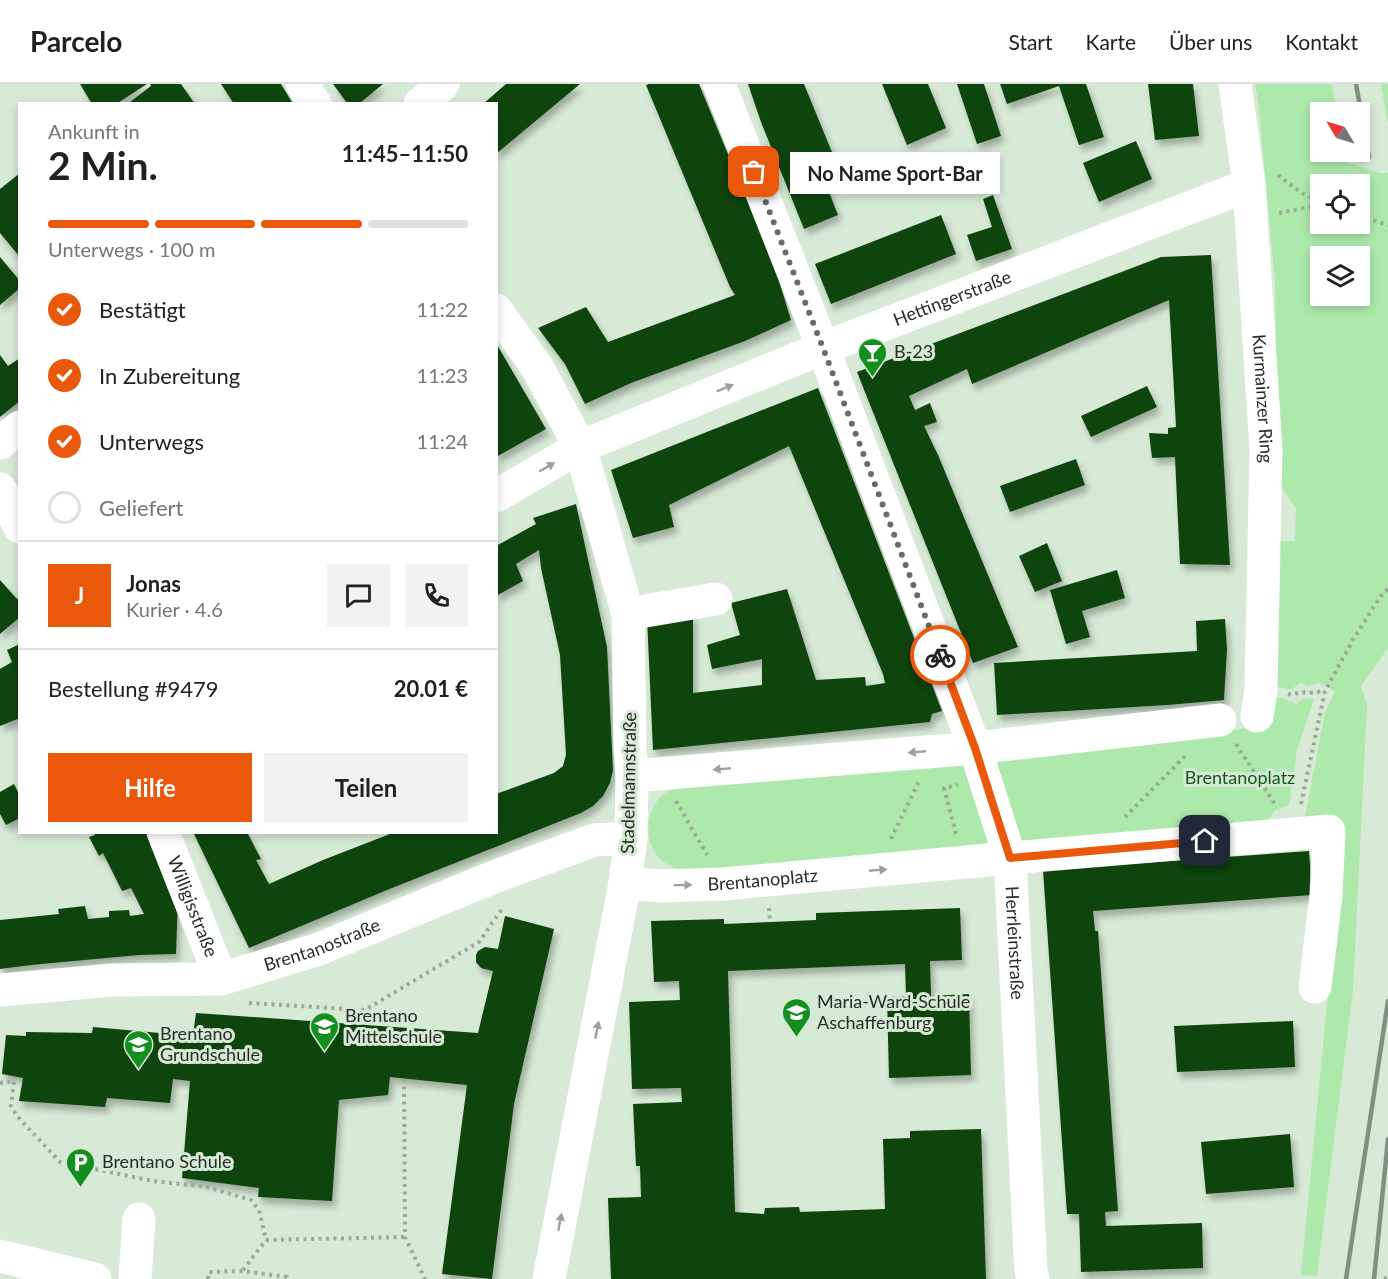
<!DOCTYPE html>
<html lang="de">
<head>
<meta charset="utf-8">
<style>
	body { margin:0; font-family:Lato,sans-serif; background:#f2f2f2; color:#202124; height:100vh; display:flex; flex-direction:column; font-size:22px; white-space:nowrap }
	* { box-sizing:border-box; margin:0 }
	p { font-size:20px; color:#757577 }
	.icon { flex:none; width:33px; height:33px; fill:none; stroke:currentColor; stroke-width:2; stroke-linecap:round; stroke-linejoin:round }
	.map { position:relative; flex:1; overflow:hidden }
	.drawer { position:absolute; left:18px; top:18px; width:480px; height:732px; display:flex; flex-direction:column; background:#fff; border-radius:0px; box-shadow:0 3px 9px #0003 }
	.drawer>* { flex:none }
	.needle { width:39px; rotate:308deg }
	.buttons { position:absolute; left:1310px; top:18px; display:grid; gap:12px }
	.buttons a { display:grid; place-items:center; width:60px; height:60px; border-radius:0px; background:#fff; box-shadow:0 3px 9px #0003; font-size:30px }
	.pin { position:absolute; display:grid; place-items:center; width:51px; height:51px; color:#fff; margin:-26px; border-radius:12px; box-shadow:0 3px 9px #0006 }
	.courier { position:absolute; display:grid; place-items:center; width:60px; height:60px; margin:-30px; border:4px solid #ea580c; border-radius:50%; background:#fff; color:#222; box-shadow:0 2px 8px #0007 }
	.bubble { position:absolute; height:42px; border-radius:0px; background:#fff; box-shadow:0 3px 9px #0003; font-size:20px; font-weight:700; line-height:42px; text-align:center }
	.headline em { font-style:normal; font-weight:700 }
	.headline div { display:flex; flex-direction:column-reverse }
	.headline { display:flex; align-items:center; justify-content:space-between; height:102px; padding:0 30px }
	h1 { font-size:39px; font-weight:700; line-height:45px }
	.bar { display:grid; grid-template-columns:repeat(4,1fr); gap:9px 6px; align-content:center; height:72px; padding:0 30px }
	.bar i { height:8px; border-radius:4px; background:#e0e0e0 }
	.bar .active { background:#ea580c }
	.bar p { grid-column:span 4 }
	.line { display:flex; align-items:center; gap:15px; padding:0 30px; border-top:2px solid #e0e0e0 }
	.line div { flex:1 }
	.round { display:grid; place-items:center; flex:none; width:63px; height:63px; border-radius:0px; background:#f2f2f2 }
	ol { padding:0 30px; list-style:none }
	li { display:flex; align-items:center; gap:18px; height:66px }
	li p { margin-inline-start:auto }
	li .icon { padding:6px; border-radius:50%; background:#ea580c; color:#fff; stroke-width:4 }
	li:last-child { color:#757577 }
	li i { width:33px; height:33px; border:3px solid #e0e0e0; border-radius:50% }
	.primary-button { display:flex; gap:12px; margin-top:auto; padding:12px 30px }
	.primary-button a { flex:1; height:69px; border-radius:0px; background:#ea580c; color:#fff; font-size:24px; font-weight:700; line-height:69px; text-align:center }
	.primary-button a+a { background:#f2f2f2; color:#202124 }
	header { display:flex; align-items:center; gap:36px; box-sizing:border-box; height:84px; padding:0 30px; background:#fff; border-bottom:2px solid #e0e0e0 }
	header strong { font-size:28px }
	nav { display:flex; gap:33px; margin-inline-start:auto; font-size:21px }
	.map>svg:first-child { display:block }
</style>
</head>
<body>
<header>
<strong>Parcelo</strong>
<nav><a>Start</a><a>Karte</a><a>Über uns</a><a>Kontakt</a></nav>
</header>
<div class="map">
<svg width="1388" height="1195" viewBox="0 0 1388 1195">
	<defs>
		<filter id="shadow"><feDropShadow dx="3.5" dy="6" stdDeviation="3" flood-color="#0004"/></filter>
	</defs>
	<rect width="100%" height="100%" fill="#d7ead6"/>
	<g fill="#ade9aa" fill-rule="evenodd">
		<path d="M1255 0H1332L1337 28H1320V68H1344L1346 78 1380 89H1388V564L1361 602 1367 621 1353 906 1317 1192 1301 1191 1338 805 1340 735 1304 738 1325 629 1335 607 1320 599 1308 602 1300 599 1291 606 1272 601 1270 457H1295L1296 424 1281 403 1278 379 1275 197 1258 17ZM1320 100H1359V140H1320ZM1320 172H1359V212H1320Z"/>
		<polygon points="1381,0 1388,0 1388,40"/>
		<path d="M1269 614H1284L1296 620 1304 614 1314 615 1297 666 1289 721 1275 727 1265 740 681 787C673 783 666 780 660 775 642 757 645 721 667 708 672 705 680 704 686 702L989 674 1267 642Z"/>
	</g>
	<g fill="#0f4410" filter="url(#shadow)">
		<polygon points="80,0 147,0 116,20 92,20"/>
		<polygon points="150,0 181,0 195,20 131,20 130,18 151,2"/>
		<polygon points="221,0 281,0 293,20 234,20"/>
		<polygon points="333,0 383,0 360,19 347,19"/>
		<polygon points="506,0 580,0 496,70 496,20 483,20"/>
		<polygon points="649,0 699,0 775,184 791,236 745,257 631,299 585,320 565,280 538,244 586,223 608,258 735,211 730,203 646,1"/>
		<polygon points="748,0 804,0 836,78 820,85 838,131 804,145 761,38"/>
		<polygon points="882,0 928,0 946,44 907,61"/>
		<polygon points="957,0 984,0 1001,52 977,60"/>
		<polygon points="1000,0 1086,0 1104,53 1079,61 1059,2 1007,20"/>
		<polygon points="1148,0 1193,0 1199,52 1155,56"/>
		<polygon points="1136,57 1152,95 1099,118 1083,79"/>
		<polygon points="20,89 20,173 0,149 0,105"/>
		<polygon points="993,111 1012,165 976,177 967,151 992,143 983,115"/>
		<polygon points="941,131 956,170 831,220 815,180"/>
		<polygon points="1211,171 1230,481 1180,480 1175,373 1152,374 1149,349 1168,350 1168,344 1176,343 1169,216 972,300 967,285 909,312 915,326 930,319 937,338 924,342 938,371 1018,563 973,579 857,288 1161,173"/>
		<polygon points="0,173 20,197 20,204 0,221"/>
		<polygon points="496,259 546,345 496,373"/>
		<polygon points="0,271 8,282 20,274 20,317 0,333"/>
		<polygon points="1147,302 1157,323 1091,353 1081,332"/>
		<polygon points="818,304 942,627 932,630 930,638 653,666 647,534 693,530 693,609 762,601 762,575 712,585 707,561 740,551 731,519 787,505 816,596 865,593 866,602 885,599 883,590 789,362 669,421 674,443 633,454 611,386"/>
		<polygon points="1076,375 1085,401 1010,428 1000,402"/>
		<polygon points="576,420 607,563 613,686 610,699 603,712 593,722 581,729 387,806 249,864 193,748 247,748 261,775 256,776 269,800 323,776 395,748 496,748 496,710 554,689 563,682 566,671 560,571 541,484 539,466 516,480 523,497 496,512 496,462 536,440 533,434"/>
		<polygon points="1047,459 1062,497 1035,508 1019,472"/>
		<polygon points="1117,486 1125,514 1082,527 1090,553 1066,560 1050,506"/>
		<polygon points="0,496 17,515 20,513 20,533 0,550"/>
		<polygon points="1225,535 1227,566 1224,616 1168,621 997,631 994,579 1197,567 1196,537"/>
		<polygon points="20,560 20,634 0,642 0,585 12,578 7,566"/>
		<polygon points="14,700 18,708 20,707 20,734 6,741 0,730 0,708"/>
		<polygon points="94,748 146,748 178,815 176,870 139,871 31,881 0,885 0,836 59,830 58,825 85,822 88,835 109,833 109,827 129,826 130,832 144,830 131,804 122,807 103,769 99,772 89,753 95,751"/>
		<polygon points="1309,767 1312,811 1093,827 1095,847 1098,847 1118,1127 1105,1128 1106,1142 1202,1139 1203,1184 1081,1188 1079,1130 1067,1130 1043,786"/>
		<polygon points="960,824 962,876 930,877 931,912 969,910 971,991 889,994 887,913 906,912 905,880 728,887 735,1128 764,1130 765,1124 799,1123 800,1128 885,1125 883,1055 910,1054 910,1047 981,1045 986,1195 611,1195 608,1114 641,1113 640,1082 636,1082 633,1020 682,1018 681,1004 632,1005 629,918 680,916 679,897 654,898 651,837 724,835 724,840 816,836 816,829"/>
		<polygon points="505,832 554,845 514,1020 492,1195 442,1190 467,1001 390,993 388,1011 339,1016 332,1117 258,1113 259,1104 182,1094 190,997 173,995 170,1019 107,1014 105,1023 19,1017 23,994 2,990 6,951 26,952 26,948 92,949 93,943 193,952 196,929 478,949 493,887 481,884 476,878 476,871 478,867 485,863 498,865"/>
		<polygon points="1293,937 1295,983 1177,988 1174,942"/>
		<polygon points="1290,1050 1294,1103 1206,1110 1201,1058"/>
	</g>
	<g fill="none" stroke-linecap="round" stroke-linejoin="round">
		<g stroke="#9aa999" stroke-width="4" stroke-dasharray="3 4.5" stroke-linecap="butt">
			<polyline points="1278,91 1300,108 1320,118"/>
			<polyline points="1279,129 1320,121"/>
			<polyline points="1359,132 1388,141"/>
			<polyline points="1288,610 1292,611 1300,608 1308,609 1325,607"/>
			<polyline points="1236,660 1276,722"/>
			<polyline points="676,717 707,771"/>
			<polyline points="1301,720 1325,607 1353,556 1380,513 1388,505"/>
			<polyline points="1125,733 1187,670"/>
			<polyline points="956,750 944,704 958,701"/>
			<polyline points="891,755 919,697"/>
			<polyline points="769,824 770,838"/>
			<polyline points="249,919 365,926 479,858 504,822"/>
			<polyline points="404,995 405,1153 425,1195"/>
			<polyline points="0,999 14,997 11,1022 17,1032 60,1078 153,1097 207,1103 251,1116 259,1126 266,1156"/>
			<polyline points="266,1156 405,1153"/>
			<polyline points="243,1186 266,1156"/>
			<polyline points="208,1195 209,1188 243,1187 287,1193 287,1195"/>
			<polyline points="1384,1195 1388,1193"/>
		</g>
		<g stroke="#fff" stroke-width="33">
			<polyline points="302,0 315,20"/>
			<path id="s1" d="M719 0 823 264 975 664 1010 774 1031 1187 1033 1195"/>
			<path id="s2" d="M1235 0 1249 101 1266 366 1261 605 1257 632"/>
			<polyline points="420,20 443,0"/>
			<polyline points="496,226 537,283 580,363 628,530 630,665 632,692 631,754 625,799 549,1195"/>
			<polyline points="0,359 20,343"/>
			<polyline points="0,405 20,443"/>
			<path id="s3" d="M496 412 580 363 823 264 1249 101"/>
			<polyline points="628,530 716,515"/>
			<polyline points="632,692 975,664 1220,636"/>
			<path id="s4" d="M163 748 221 895"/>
			<path id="s5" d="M625 799 661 802 723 800 1010 774 1329 747 1326 811 1315 903"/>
			<path id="s6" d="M0 906 113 896 221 895 319 865 489 795 594 756 631 754"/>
			<polyline points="0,1172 95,1195"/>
			<polyline points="135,1195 139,1135"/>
		</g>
		<g stroke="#828f81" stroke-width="4.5">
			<polyline points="1356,0 1369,73"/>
			<polyline points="1346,1195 1388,917"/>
			<polyline points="1374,1195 1388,1055"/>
		</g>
	</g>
	<defs><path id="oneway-solid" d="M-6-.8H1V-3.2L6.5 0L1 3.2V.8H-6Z" transform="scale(1.5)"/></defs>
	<g fill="#9da09d">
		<use href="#oneway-solid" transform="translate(725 304) rotate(-22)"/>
		<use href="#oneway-solid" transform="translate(547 383) rotate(-30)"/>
		<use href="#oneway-solid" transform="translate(917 668) rotate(175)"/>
		<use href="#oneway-solid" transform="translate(722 685) rotate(175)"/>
		<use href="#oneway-solid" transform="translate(878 786) rotate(-5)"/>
		<use href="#oneway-solid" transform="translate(683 801) rotate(-1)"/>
		<use href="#oneway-solid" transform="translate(597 946) rotate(-79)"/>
		<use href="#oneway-solid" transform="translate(560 1138) rotate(-79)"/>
	</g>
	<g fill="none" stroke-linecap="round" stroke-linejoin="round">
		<polyline stroke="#646f63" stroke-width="6" stroke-dasharray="0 10.8" points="754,88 823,264 940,571"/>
		<polyline stroke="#ea580c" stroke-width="8" points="940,571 975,664 1010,774 1205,757"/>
	</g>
	<defs>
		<symbol id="bar-pin" viewBox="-11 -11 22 30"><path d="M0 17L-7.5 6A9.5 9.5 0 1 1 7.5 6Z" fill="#128f1c" stroke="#d7ead6"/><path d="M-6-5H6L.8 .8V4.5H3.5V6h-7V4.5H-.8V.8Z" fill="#fff"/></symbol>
		<symbol id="school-pin" viewBox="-11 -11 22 30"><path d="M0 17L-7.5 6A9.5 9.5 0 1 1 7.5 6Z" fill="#128f1c" stroke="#d7ead6"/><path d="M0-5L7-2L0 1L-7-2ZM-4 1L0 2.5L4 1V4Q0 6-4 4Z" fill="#fff"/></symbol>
		<symbol id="parking-pin" viewBox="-11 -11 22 30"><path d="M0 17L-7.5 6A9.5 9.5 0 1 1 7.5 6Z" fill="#128f1c" stroke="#d7ead6"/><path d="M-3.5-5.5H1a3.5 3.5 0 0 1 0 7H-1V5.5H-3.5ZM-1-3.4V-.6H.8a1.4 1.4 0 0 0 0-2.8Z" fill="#fff"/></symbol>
	</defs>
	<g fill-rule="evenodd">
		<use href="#bar-pin" x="856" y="252" width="33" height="45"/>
		<use href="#school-pin" x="780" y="912" width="33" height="45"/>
		<use href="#school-pin" x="308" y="926" width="33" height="45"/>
		<use href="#school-pin" x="122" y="944" width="33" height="45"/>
		<use href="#parking-pin" x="64" y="1062" width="33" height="45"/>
	</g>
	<g text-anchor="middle" stroke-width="6" stroke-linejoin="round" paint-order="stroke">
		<g font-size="18" fill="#262d25" stroke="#d7ead6">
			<text dy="6" stroke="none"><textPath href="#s3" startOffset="498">Hettingerstraße</textPath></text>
			<text dy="6" stroke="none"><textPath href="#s2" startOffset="316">Kurmainzer Ring</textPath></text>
			<text transform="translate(629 699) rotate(-89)" y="6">Stadelmannstraße</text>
			<text dy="6" stroke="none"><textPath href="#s5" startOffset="138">Brentanoplatz</textPath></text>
			<text dy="6" stroke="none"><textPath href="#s4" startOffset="80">Willigisstraße</textPath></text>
			<text dy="6" stroke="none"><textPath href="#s1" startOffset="912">Herrleinstraße</textPath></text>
			<text dy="6" stroke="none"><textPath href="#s6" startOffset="328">Brentanostraße</textPath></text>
		</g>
		<g font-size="18" fill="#262d25" stroke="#d7ead6" text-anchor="start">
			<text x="894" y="274">B-23</text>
			<text x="817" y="924">Maria-Ward-Schule<tspan x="817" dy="21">Aschaffenburg</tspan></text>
			<text x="345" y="938">Brentano<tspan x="345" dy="21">Mittelschule</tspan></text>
			<text x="160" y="956">Brentano<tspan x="160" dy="21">Grundschule</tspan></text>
			<text x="102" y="1084">Brentano Schule</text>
		</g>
		<g font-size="18" fill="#135a16" stroke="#d7ead6">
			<text x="1240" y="700">Brentanoplatz</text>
		</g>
	</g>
</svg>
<div class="buttons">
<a><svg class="needle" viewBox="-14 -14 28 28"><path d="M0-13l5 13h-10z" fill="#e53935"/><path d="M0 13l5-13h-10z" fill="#757577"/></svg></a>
<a><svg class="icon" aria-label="locate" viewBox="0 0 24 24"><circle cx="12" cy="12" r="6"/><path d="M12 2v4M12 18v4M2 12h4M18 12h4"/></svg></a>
<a><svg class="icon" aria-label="layers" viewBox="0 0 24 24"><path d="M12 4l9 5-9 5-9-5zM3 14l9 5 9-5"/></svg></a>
</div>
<div class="pin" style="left:754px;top:88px;background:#ea580c"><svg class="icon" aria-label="bag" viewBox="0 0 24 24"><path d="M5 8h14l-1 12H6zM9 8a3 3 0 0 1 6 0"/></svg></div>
<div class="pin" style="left:1205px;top:757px;background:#1f2937"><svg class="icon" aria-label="home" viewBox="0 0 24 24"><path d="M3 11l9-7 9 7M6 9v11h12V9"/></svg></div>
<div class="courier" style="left:940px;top:571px"><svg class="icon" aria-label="bike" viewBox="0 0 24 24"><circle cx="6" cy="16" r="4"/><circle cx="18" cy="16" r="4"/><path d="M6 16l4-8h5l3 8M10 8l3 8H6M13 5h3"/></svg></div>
<div class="bubble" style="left:790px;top:68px;width:210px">No Name Sport-Bar</div>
<section class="drawer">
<div class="headline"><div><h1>2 Min.</h1><p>Ankunft in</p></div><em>11:45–11:50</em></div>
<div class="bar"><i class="active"></i><i class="active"></i><i class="active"></i><i></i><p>Unterwegs · 100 m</p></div>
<ol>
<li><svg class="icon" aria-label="check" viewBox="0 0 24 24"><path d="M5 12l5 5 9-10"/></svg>Bestätigt<p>11:22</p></li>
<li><svg class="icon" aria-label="check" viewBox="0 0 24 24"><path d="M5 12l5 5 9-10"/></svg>In Zubereitung<p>11:23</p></li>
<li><svg class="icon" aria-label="check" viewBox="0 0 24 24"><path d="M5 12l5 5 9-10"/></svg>Unterwegs<p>11:24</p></li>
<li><i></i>Geliefert</li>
</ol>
<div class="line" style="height:108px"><b class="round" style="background:#ea580c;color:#fff">J</b><div><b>Jonas</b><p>Kurier · 4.6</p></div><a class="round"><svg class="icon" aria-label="chat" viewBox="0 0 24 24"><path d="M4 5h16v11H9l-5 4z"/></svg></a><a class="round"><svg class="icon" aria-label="phone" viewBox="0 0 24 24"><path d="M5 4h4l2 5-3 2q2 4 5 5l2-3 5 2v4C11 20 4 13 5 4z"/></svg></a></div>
<div class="line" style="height:78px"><div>Bestellung #9479</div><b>20.01 €</b></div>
<div class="primary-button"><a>Hilfe</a><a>Teilen</a></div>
</section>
</div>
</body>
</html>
